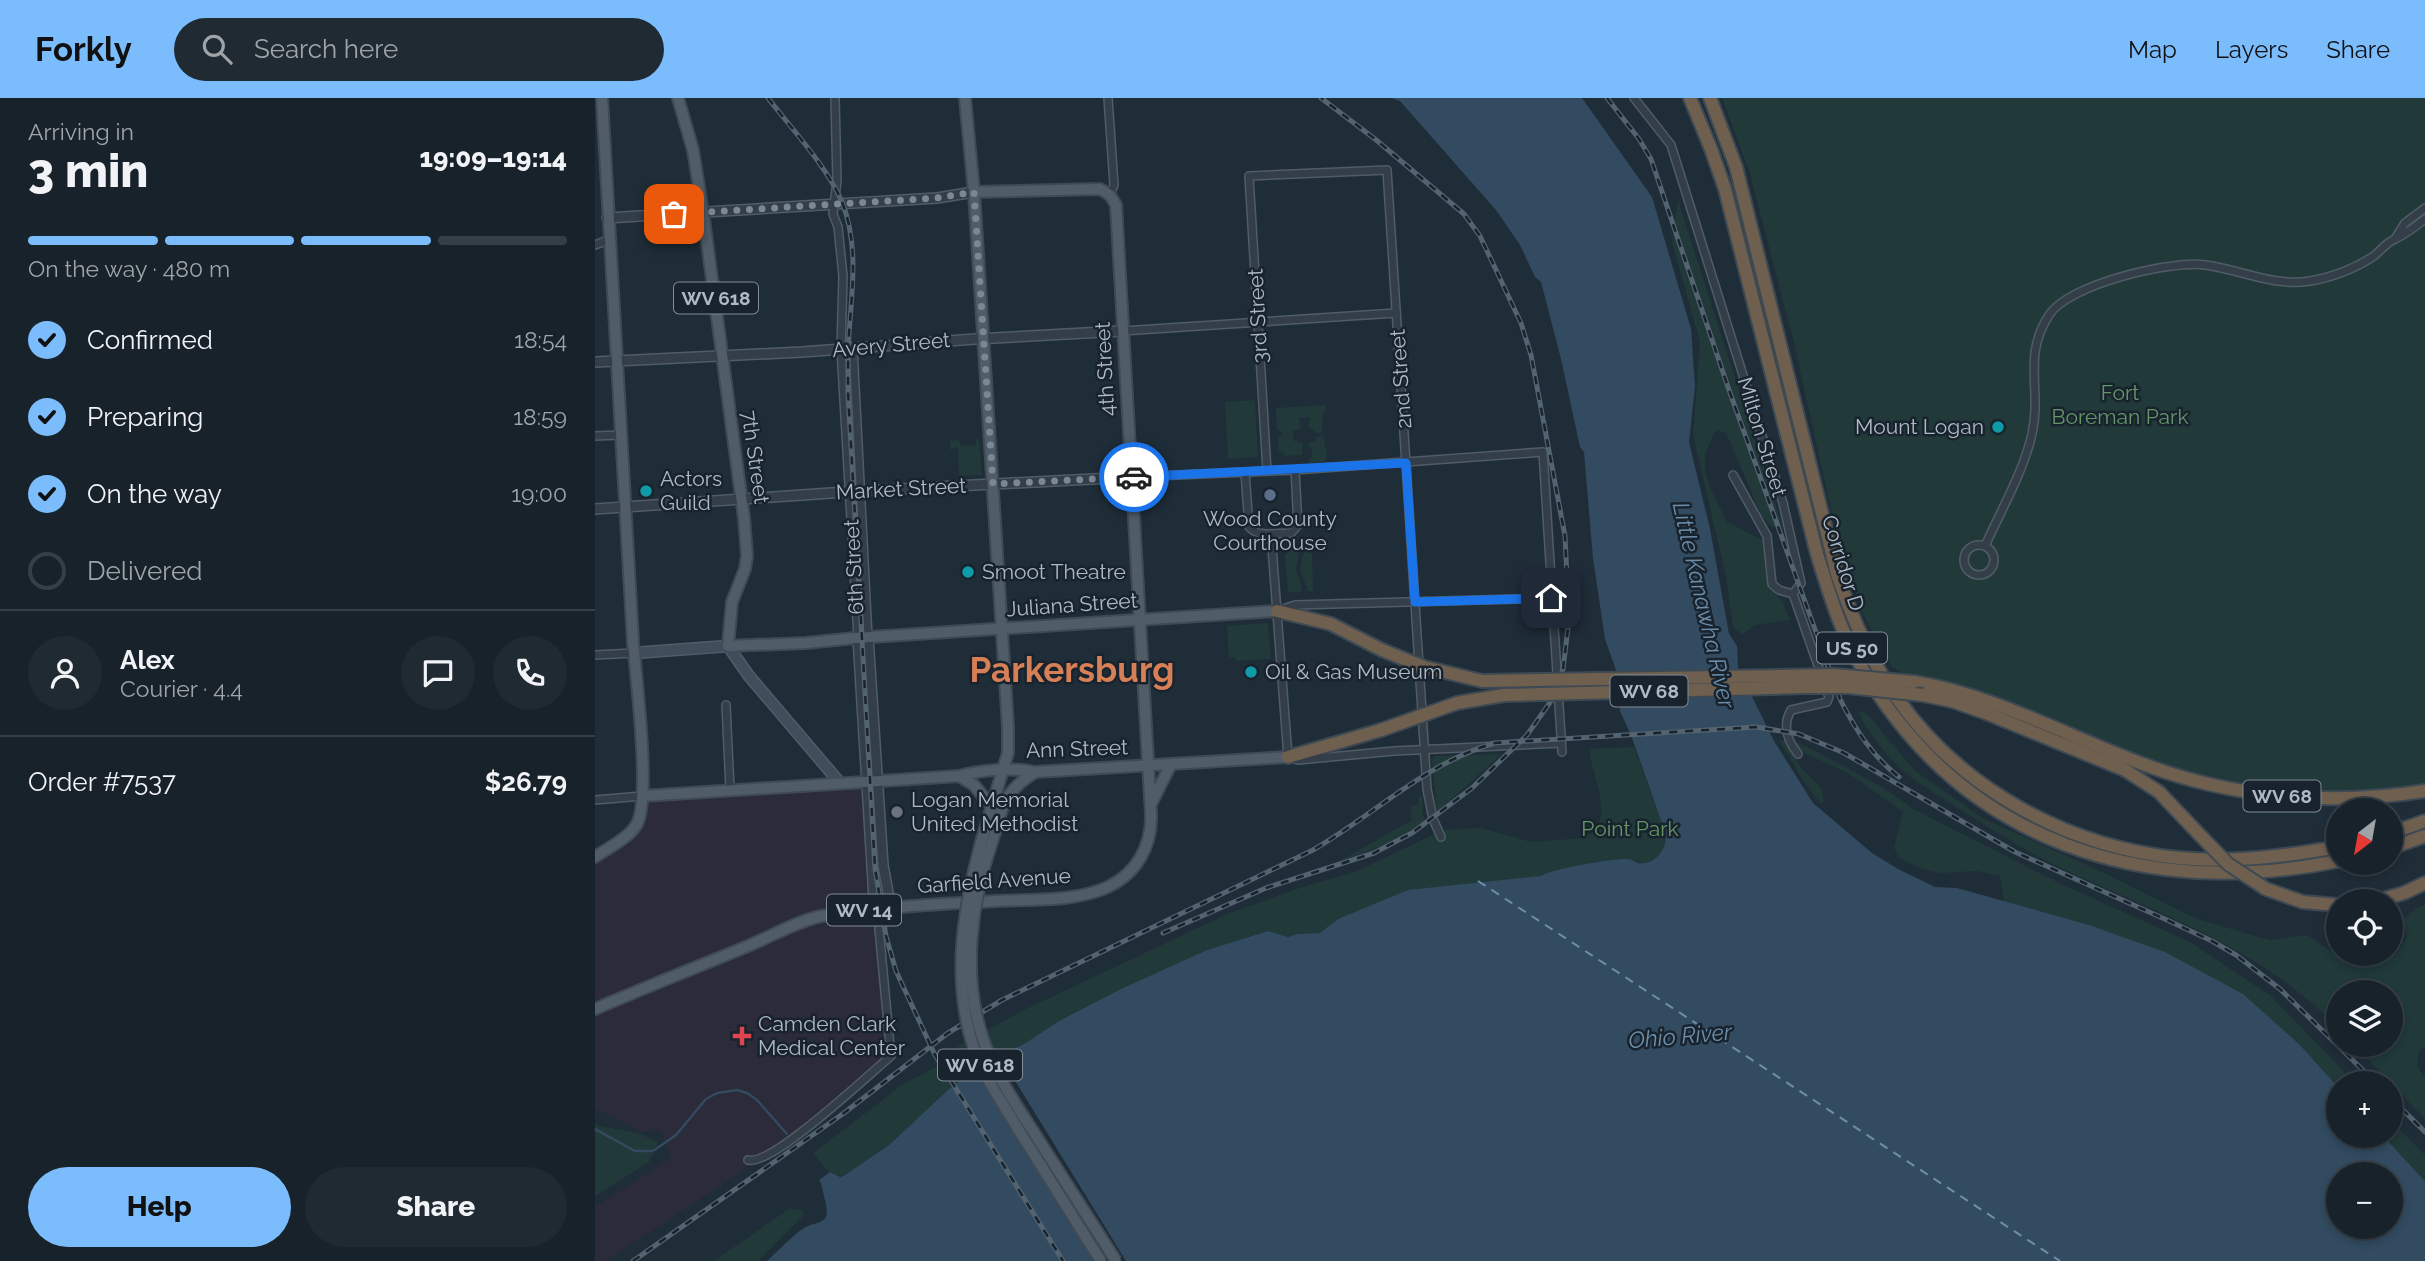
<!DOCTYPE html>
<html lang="en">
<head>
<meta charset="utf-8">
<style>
	body { margin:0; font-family:Raleway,sans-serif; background:#202a32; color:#f1f3f6; height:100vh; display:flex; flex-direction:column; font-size:26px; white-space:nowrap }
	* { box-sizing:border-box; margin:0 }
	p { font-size:23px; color:#9ea4a8 }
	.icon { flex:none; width:38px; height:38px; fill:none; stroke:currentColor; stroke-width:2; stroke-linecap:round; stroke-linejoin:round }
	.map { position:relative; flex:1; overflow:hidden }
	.details { display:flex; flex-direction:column; background:#17222a; width:595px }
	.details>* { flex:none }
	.needle { width:46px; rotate:211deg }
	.buttons { position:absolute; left:1731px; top:700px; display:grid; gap:14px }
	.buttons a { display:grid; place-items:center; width:77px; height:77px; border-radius:50%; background:#17222a; box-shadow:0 4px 10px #0003,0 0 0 2px #363f47; font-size:35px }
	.pin { position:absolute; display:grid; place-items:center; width:60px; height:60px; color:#fff; margin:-30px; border-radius:14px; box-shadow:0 4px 10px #0006 }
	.courier { position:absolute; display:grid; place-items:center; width:70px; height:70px; margin:-35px; border:5px solid #1a73e8; border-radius:50%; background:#fff; color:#222; box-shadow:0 2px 9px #0007 }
	.summary em { font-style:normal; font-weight:800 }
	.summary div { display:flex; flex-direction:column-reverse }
	.summary { display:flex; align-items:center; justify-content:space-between; height:119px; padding:0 28px }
	h1 { font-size:46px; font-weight:800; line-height:52px }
	.bar { display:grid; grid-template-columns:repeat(4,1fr); gap:10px 7px; align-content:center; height:84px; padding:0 28px }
	.bar i { height:9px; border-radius:5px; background:#363f47 }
	.bar .selected { background:#7bbcfc }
	.bar p { grid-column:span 4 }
	.line { display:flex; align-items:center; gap:18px; padding:0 28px; border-top:2px solid #363f47 }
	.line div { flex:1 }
	.round { display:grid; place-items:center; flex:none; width:74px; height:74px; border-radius:37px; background:#202a32 }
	ol { padding:0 28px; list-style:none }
	li { display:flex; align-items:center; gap:21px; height:77px }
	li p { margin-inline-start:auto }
	li .icon { padding:7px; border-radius:50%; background:#7bbcfc; color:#111; stroke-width:4 }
	li:last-child { color:#9ea4a8 }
	li i { width:38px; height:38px; border:4px solid #363f47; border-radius:50% }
	.primary-button { display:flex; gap:14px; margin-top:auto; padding:14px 28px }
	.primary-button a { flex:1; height:80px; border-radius:42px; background:#7bbcfc; color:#111; font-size:28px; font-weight:800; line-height:80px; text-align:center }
	.primary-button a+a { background:#202a32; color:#f1f3f6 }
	header { display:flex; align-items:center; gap:42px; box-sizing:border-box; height:98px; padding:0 35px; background:#7bbcfc; color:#111 }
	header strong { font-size:33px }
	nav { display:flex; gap:38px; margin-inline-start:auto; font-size:24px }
	.search { width:490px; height:63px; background:#202a32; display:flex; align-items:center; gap:18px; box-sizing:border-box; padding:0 24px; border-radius:38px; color:#9ea4a8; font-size:26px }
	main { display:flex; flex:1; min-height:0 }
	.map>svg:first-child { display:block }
</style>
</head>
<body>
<header>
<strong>Forkly</strong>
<div class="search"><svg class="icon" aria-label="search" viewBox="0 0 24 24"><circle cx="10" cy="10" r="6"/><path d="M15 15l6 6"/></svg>Search here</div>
<nav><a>Map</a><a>Layers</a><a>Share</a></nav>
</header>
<main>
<section class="details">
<div class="summary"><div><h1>3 min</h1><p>Arriving in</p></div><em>19:09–19:14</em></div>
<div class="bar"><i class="selected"></i><i class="selected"></i><i class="selected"></i><i></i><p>On the way · 480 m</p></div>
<ol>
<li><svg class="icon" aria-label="check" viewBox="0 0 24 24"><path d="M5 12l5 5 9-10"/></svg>Confirmed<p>18:54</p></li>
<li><svg class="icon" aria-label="check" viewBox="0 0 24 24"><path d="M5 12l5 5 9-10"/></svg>Preparing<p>18:59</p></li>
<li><svg class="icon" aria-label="check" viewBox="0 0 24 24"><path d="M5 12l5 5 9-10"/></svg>On the way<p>19:00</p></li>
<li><i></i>Delivered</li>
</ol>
<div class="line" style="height:126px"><a class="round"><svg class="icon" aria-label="person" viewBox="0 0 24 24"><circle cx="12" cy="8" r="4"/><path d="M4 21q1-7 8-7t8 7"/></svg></a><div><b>Alex</b><p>Courier · 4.4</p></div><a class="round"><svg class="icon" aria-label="chat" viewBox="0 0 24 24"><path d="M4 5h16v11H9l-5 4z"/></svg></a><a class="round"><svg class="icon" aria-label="phone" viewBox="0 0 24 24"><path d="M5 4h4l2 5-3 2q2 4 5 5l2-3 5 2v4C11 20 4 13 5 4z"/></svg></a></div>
<div class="line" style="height:91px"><div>Order #7537</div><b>$26.79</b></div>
<div class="primary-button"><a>Help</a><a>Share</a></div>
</section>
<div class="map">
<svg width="1830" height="1163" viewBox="0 0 1830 1163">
	<rect width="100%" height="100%" fill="#1f2d38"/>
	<polygon fill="#2b2b39" points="271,684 279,800 287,809 284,831 296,958 189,1048 164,1062 11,1163 0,1163 0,1109 76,1060 66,1033 59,1031 43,1035 41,1030 0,1011 0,759 39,731 47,698"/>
	<g fill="#213939">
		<polygon points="1127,0 1830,0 1830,688 1746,697 1656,687 1577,669 1398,598 1310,576 1297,569 1267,515 1237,417 1199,245 1155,76"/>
		<polygon points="1083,102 1188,430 1177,429 1166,417 1134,341 1129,334 1121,332 1110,356 1110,374 1116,392 1132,424 1167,442 1172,486 1188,505 1195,522 1160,527 1147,536 1138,529 1131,478 1098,337 1105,244 1077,144"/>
		<polygon points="660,302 663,359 633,361 630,304"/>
		<polygon points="732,307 728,317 727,334 720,335 720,332 713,330 715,319 704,320 706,331 698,332 699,343 708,345 707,357 689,358 688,354 684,354 683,340 687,338 687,334 682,332 681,310"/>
		<polygon points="728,338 732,358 729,364 715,365 714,360 717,360 717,350 714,350 713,345 721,343 721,339"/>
		<polygon points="381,341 384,341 387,377 364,378 363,351 361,349 355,352 355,343 364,342 366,348 381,347"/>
		<polygon points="694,451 699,451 704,454 701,471 707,490 706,494 693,494 690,457"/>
		<polygon points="714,451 714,454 717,454 718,493 713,493 705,471 709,452"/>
		<polygon points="673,525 676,561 641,563 640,559 634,560 632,528"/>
		<path d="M1267 613 1274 618 1320 673 1389 721 1501 771 1602 821 1675 842 1712 837C1747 861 1787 889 1812 839L1808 822 1821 810 1830 807V949L1825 951 1822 968 1830 980V1021L1759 947H1796V894H1743V930C1670 854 1577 820 1483 778 1440 759 1398 733 1358 707 1344 697 1328 689 1314 678 1296 663 1274 637 1264 616Z"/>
		<polygon points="1184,642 1205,645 1282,686 1320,712 1466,786 1595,844 1676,898 1760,985 1743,985 1743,989 1705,947 1494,827 1409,804 1405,778 1382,773 1346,775 1327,771 1303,759 1299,749 1308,714 1253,675 1205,653 1200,659 1206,669 1227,691 1229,704 1225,705 1210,685"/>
		<path d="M1039 649 1071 737C1071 750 1064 764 1049 765 1043 765 1038 762 1033 761 1020 761 954 771 946 778L740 823 730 833 719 837 702 836 693 839 672 833 612 852 464 923 429 946 390 964 354 991 294 1047 250 1077C236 1081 227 1065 218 1055L307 987 348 965 365 947 431 911 630 817 707 789 760 774 848 732 886 730 936 744 988 740C1024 725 996 678 994 651Z"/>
		<polygon points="907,656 842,714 837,662 839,658"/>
		<polygon points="827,697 828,718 831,722 798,744 745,763 817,722 815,709 824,706 823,701"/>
		<polygon points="1796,1023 1830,1057 1830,1083 1788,1038 1796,1038"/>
		<polygon points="0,1025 5,1028 43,1035 63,1044 54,1064 0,1098"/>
		<polygon points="195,1110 207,1112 209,1117 163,1163 119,1163"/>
	</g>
	<path fill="#324b60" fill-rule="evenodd" d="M797 0H987L1057 99 1096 231 1100 288 1094 344 1115 431 1134 536 1142 548 1143 570 1179 643 1218 705 1277 755 1303 771 1340 789 1362 790 1494 827 1570 854 1648 896 1705 947 1743 989V1038H1788L1830 1083V1163H172C183 1153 194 1141 206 1132 223 1120 238 1131 229 1098 227 1091 228 1088 224 1082L235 1074 245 1079 250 1077 294 1047 354 991 390 964 429 946 464 923 526 891 612 852 673 833 693 839 702 836 725 835 743 821 813 792 946 778C954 771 1020 760 1033 761 1036 761 1040 764 1043 765 1060 767 1071 753 1071 737L1036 637 1025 613 1021 572 1010 541 998 460 989 354 985 349 966 261 946 184 940 179 925 147 901 112 805 3ZM1743 1076H1796V1129H1743Z"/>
	<polygon fill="#1f2d38" points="405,953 410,966 427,994 531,1163 498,1163 402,1009 381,966"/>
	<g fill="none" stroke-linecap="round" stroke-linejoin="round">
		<polyline stroke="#324b60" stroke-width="2.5" points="0,1031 40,1053 58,1053 81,1037 111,1001 122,995 142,992 152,995 162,1002 192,1036"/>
		<polyline stroke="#6c8eaa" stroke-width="2" stroke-dasharray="9 7" stroke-linecap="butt" points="883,783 1465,1163"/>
		<defs>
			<g id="minor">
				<polyline points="240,0 242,83 238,116 243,129 248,178 246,251 263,540"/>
				<polyline points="513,0 519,87 515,97"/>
				<path d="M1039 0 1076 47 1188 405 1206 485 1198 496 1234 599 1232 604 1196 612C1187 628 1192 642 1203 656"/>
				<polyline points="1800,141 1810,125 1830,110"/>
				<polyline points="0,147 13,142"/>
				<polyline points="527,233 801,215"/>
				<polyline points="258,250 273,539"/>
				<polyline points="0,338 25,337"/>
				<polyline points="672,373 654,78 792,72 832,691 838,721 846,739"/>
				<path d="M650 374 654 429C664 440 682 435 696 435L703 427 700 372"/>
				<polyline points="1138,377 1172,438 1177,486 1184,492 1198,496"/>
				<polyline points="536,379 700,372 948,354 967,654"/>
				<polyline points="676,436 693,659 703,662 799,653 966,645"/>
				<circle cx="1384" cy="462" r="15"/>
				<path d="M1390 448C1406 412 1428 375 1437 336 1447 291 1427 259 1454 217 1474 186 1576 162 1611 167 1647 172 1678 189 1715 183 1739 179 1759 171 1779 158 1785 153 1792 144 1800 141 1811 136 1820 129 1830 121"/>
				<polyline points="685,512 700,507 956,500"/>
				<polyline points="0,557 39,555"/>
				<polyline points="131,607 135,691"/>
				<polyline points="0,702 47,698"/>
				<path d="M153 1062C176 1069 273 977 296 958L284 831 287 809"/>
			</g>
			<g id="tertiary">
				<polyline points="12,120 342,100 379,94"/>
				<polyline points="0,264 207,254 380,241 527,233"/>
				<polyline points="0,411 265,393 536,379"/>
				<polyline points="263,540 279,801 287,809 294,800 288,767 273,539"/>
			</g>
			<polyline id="secondary" points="39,555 133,548 154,578 245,685"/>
			<g id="primary">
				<polyline points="83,0 98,52 108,114 149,420 152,458 150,471 137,504 133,548 211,545 260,540 682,513"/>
				<polyline points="370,0 379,94 413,629 413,655 387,741"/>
				<polyline points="364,678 379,687 397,709"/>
				<path d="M47 698 364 678C386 672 417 669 440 674L693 659"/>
				<polyline points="557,704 576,666"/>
				<path d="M397 744C408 709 407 695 440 674"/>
				<path d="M0 759C13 750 34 740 42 726 56 700 41 578 38 544L7 0"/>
				<path d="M0 911C51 889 102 869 153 848 175 839 204 822 227 818 285 809 343 806 402 803 438 801 480 804 513 789 542 775 557 748 556 716L521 107 515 97 505 91 379 94"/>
			</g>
			<g id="motorway">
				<path d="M1095 0 1116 51 1130 91 1222 456C1234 495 1246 535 1267 570 1369 745 1550 802 1743 763"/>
				<path d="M1115 0 1141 69 1242 476C1257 520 1275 562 1302 600 1366 692 1474 749 1584 760 1638 765 1691 758 1743 749"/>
				<polyline points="682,513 736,526 787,552"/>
				<path d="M1319 584C1399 597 1472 638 1548 666 1637 700 1736 708 1830 693"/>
				<polyline points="1328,597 1357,603 1391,615 1530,672 1564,694 1602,734"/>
				<polyline points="693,659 786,632"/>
				<polyline points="1796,735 1830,723"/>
				<polyline points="1796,750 1830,738"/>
				<polyline points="1671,791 1708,804 1743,807"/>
				<polyline points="1781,803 1809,795 1830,785"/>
			</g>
		</defs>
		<use href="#minor" stroke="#505c66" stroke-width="10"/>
		<use href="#tertiary" stroke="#505c66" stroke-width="12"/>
		<use href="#secondary" stroke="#505c66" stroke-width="13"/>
		<use href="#primary" stroke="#3f4a55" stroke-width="14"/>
		<use href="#motorway" stroke="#3d4953" stroke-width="16"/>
		<use href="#minor" stroke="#333e48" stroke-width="7"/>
		<use href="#tertiary" stroke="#333e48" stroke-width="9"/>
		<use href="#secondary" stroke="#404e5b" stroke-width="10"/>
		<use href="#primary" stroke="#505d69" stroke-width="10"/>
		<use href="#motorway" stroke="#6f5f4f" stroke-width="12"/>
		<defs>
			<g id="rail">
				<path d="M173 0C196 30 233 70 247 104 264 147 257 192 254 236 253 256 253 276 253 295L280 770 291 838 301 873 340 957 468 1163"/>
				<path d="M1012 0 1044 41 1056 61 1134 292 1245 601C1260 631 1277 658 1304 679"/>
				<polyline points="568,835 671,790 779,755 817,735 877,690 932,637 956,603 968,571 974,522 970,438 936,257 926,225 885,138 869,116 780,41 726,0"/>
				<polyline points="1796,1000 1830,1034"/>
				<path d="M38 1163 249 1015 353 935 407 902 718 752C779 717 832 664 900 645L1161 629 1204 636 1249 655 1420 754 1572 822 1617 843 1641 857 1685 891 1781 985"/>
			</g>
		</defs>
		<use href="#rail" stroke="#546370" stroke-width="5"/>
		<use href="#rail" stroke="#18232d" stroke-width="2.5" stroke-dasharray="8" stroke-linecap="butt"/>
		<defs>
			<g id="primary-bridge">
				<path d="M387 741C369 807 357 874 376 941 386 976 408 1005 426 1036 453 1078 479 1121 506 1163"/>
				<path d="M397 744C376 805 367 876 387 938 399 976 422 1008 443 1041 469 1082 495 1122 521 1163"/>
			</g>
			<g id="motorway-bridge">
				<polyline points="787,552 829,569 887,583 1239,577 1319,584"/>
				<polyline points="786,632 862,605 909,597 1212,589 1253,589 1328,597"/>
				<polyline points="1602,734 1633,766 1671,791"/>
			</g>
		</defs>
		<use href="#primary-bridge" stroke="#3f4a55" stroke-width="14" stroke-linecap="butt"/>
		<use href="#motorway-bridge" stroke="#3d4953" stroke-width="16" stroke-linecap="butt"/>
		<use href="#primary-bridge" stroke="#505d69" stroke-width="10"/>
		<use href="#motorway-bridge" stroke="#6f5f4f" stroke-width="12"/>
	</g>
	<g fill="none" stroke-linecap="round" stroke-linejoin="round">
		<polyline stroke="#7b8894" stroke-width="7" stroke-dasharray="0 12.6" points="79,116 342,100 379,94 398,386 539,379"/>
		<polyline stroke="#1a73e8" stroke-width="9" points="539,379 811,365 820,504 956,500"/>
	</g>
	<g fill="#0f9aa8" stroke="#18232d" stroke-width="2.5">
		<circle cx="1403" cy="329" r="7"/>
		<circle cx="51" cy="393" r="7"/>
		<circle cx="373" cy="474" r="7"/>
		<circle cx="656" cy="574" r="7"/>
	</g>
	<circle fill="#5c6f8a" stroke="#18232d" stroke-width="2.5" cx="675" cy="397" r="7"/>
	<circle fill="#6b7280" stroke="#18232d" stroke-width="2.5" cx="302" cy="714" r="7"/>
	<path fill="#e0444e" stroke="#18232d" stroke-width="2.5" d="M143.5 927.5h7v7h7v7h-7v7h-7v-7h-7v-7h7z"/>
	<g text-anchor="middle" stroke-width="5" stroke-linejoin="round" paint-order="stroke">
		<g fill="#18232d" stroke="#808c97" stroke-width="2">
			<rect x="79" y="184.5" width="84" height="31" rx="5"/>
			<rect x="1222" y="534.5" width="70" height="31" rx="5"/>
			<rect x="1015.5" y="577.5" width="77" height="31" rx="5"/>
			<rect x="1648.5" y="682.5" width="77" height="31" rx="5"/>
			<rect x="232" y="796.5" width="74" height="31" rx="5"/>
			<rect x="343" y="951.5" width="84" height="31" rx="5"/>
		</g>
		<g font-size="19" font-weight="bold" fill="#adb9c5">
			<text x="121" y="207">WV 618</text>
			<text x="1257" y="557">US 50</text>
			<text x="1054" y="600">WV 68</text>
			<text x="1687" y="705">WV 68</text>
			<text x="269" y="819">WV 14</text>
			<text x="385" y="974">WV 618</text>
		</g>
		<g font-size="21" fill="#adb9c5" stroke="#18232d">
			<text transform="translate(663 218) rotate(-93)" y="7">3rd Street</text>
			<text transform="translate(296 247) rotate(-5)" y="7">Avery Street</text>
			<text transform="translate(510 271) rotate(-93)" y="7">4th Street</text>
			<text transform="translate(806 281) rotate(-94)" y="7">2nd Street</text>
			<text transform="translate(1167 339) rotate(73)" y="7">Milton Street</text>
			<text transform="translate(160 359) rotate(82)" y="7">7th Street</text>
			<text transform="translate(306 391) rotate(-3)" y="7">Market Street</text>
			<text transform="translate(1248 465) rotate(73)" y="7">Corridor D</text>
			<text transform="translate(259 469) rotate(-93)" y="7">6th Street</text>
			<text transform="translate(477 507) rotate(-4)" y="7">Juliana Street</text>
			<text transform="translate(482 651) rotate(-2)" y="7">Ann Street</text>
			<text transform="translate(399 783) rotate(-4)" y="7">Garfield Avenue</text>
		</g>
		<g font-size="21" fill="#649669" stroke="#18232d">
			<text x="1525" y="302">Fort<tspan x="1525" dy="24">Boreman Park</tspan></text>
			<text x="1035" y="738">Point Park</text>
		</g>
		<g font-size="21" fill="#adb9c5" stroke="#18232d" text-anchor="start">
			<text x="1389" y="336" text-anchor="end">Mount Logan</text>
			<text x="65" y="388">Actors<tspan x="65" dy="24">Guild</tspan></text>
			<text x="675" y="428" text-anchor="middle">Wood County<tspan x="675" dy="24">Courthouse</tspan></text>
			<text x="387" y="481">Smoot Theatre</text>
			<text x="670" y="581">Oil &amp; Gas Museum</text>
			<text x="316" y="709">Logan Memorial<tspan x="316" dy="24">United Methodist</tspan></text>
			<text x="163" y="933">Camden Clark<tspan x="163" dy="24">Medical Center</tspan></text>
		</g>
		<g font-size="23" font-style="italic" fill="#6c8eaa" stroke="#18232d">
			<text transform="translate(1109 507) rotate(77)" y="8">Little Kanawha River</text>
			<text transform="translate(1085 938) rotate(-5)" y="8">Ohio River</text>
		</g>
		<g font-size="35" font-weight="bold" fill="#d77f56" stroke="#18232d">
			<text x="477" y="584">Parkersburg</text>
		</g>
	</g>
</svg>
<div class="buttons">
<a><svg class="needle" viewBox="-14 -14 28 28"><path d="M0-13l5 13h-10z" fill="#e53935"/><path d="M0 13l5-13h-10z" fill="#9ea4a8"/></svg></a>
<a><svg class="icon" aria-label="locate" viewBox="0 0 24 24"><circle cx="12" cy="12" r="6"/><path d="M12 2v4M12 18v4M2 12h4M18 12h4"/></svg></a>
<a><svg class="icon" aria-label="layers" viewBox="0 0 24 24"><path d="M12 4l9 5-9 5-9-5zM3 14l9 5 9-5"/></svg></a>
<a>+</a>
<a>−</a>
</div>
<div class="pin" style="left:79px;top:116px;background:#ea580c"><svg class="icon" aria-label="bag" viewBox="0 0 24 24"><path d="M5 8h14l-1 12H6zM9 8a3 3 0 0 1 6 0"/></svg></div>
<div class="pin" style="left:956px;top:500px;background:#1f2937"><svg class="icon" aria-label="home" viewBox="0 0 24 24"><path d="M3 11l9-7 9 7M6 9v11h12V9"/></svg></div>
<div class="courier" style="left:539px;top:379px"><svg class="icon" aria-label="car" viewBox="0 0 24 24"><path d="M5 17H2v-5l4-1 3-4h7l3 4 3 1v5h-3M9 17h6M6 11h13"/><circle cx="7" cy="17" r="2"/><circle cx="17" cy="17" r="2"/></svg></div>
</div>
</main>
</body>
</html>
